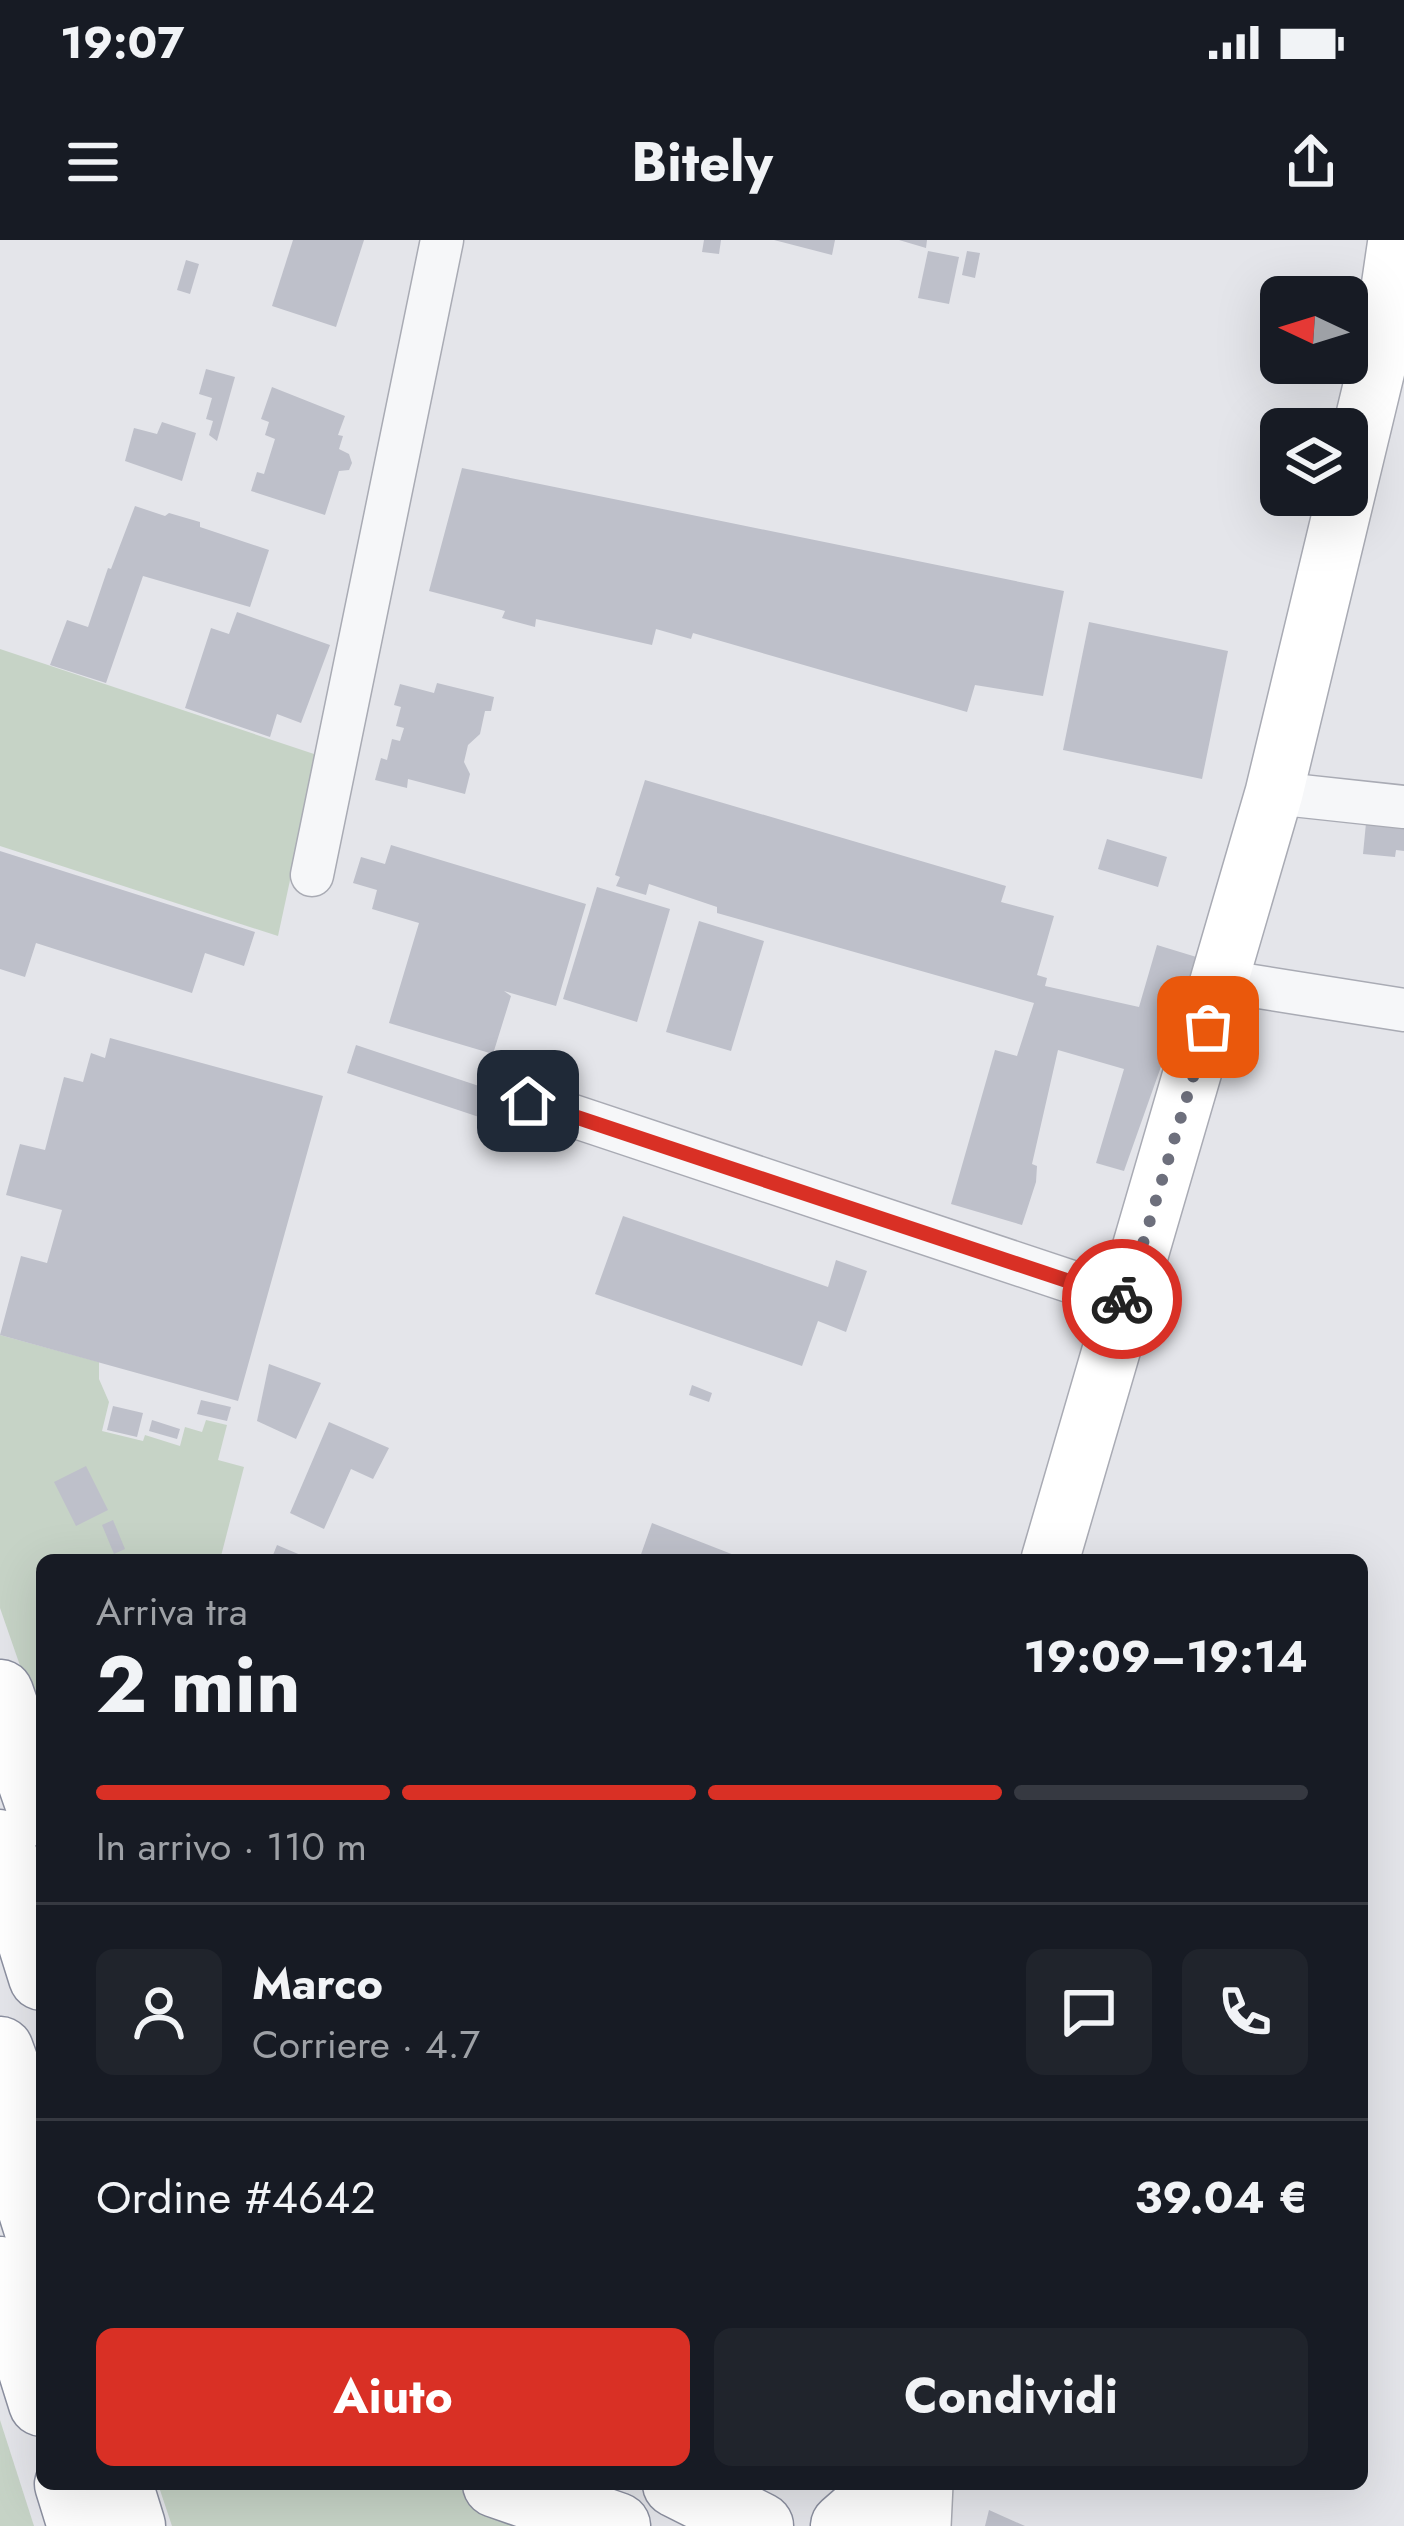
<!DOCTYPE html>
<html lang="it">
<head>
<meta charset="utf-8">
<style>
	body { margin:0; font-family:Jost,sans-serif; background:#20242c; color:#f1f3f6; height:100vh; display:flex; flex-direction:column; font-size:45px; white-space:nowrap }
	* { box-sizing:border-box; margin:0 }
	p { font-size:39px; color:#9ea1a6 }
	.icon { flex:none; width:66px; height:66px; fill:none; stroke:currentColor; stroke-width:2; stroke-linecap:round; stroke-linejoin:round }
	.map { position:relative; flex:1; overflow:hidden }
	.side { position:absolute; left:36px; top:1314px; width:1332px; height:936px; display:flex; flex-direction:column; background:#171b24; border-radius:18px; box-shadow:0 12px 48px #0002 }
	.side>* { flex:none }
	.needle { width:78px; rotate:274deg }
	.tools { position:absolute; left:1260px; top:36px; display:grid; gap:24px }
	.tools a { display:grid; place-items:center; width:108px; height:108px; border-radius:18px; background:#171b24; box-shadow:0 12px 48px #0002; font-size:60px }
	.pin { position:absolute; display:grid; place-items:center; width:102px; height:102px; color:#fff; margin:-51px; border-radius:24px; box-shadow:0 6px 18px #0006 }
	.courier { position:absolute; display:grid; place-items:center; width:120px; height:120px; margin:-60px; border:9px solid #d93025; border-radius:50%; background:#fff; color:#222; box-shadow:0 3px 15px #0007 }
	.headline em { font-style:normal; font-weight:700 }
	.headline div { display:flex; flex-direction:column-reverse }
	.headline { display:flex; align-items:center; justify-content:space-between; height:204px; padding:0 60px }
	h1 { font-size:78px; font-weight:700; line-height:90px }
	.bar { display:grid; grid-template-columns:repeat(4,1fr); gap:18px 12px; align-content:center; height:144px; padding:0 60px }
	.bar i { height:15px; border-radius:9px; background:#363941 }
	.bar .on { background:#d93025 }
	.bar p { grid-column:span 4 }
	.line { display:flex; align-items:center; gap:30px; padding:0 60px; border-top:3px solid #363941 }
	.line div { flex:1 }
	.round { display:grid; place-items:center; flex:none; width:126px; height:126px; border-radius:18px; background:#20242c }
	.primary-button { display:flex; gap:24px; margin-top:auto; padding:24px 60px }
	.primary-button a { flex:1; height:138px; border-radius:18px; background:#d93025; color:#fff; font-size:48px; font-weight:700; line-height:138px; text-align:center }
	.primary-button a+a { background:#20242c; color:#f1f3f6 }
	.status { display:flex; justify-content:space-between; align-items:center; height:84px; padding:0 60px; background:#171b24; direction:ltr }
	.status svg { height:33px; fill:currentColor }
	header { display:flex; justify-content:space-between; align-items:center; height:156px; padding:0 60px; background:#171b24; font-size:54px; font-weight:700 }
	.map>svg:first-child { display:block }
</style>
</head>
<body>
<div class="status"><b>19:07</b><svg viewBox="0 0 49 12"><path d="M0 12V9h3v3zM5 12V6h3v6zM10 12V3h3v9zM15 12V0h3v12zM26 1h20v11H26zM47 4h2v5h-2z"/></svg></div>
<header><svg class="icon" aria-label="menu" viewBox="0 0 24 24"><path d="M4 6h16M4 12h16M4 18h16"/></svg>Bitely<svg class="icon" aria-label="share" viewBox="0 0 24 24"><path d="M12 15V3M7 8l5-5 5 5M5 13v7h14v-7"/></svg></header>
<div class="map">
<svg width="1404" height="2286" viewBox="0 0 1404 2286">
	<rect width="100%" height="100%" fill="#e4e5ea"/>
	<g fill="#c6d3c6">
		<polygon points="0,409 317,515 278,696 0,606"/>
		<polygon points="0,1095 99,1122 99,1139 109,1162 102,1191 143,1201 145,1195 180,1206 185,1187 202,1192 206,1180 227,1185 218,1220 244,1227 220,1320 42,1320 42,1489 0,1368"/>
		<polygon points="0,2180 34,2286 0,2286"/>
		<polygon points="158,2244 447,2244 569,2286 172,2286"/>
	</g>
	<g fill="#bec0ca">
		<polygon points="293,0 364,0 336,87 272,66"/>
		<polygon points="704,0 721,0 719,14 702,12"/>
		<polygon points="774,0 835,0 832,15"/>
		<polygon points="899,0 927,0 926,8"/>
		<polygon points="928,11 959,17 949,64 918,58"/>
		<polygon points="967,11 980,13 975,38 962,35"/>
		<polygon points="186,20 199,24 190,54 177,50"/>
		<polygon points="206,129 235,137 217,201 209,195 213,181 206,179 212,158 199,154"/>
		<polygon points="272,147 345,176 338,195 343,196 339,209 349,214 352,223 349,230 339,231 325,275 251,251 257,232 264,234 275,199 265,195 269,182 261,179"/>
		<polygon points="162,182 196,193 182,241 125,221 134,188 157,194"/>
		<polygon points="462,228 1064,351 1043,456 975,445 967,472 693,393 691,399 656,389 652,405 536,379 535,387 502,378 505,371 429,351"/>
		<polygon points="135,266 165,276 169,273 200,282 200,287 269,310 250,367 143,336 106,443 50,425 67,380 88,387 108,328 111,329"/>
		<polygon points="237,372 330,405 301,483 277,474 270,497 185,468 211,388 229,394"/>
		<polygon points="1089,382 1228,411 1202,539 1063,510"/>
		<polygon points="437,443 494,457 491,471 485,471 480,494 468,505 464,522 470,534 465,554 408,539 407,548 375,540 381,518 387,520 392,499 400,501 404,488 396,486 401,467 394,465 400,444 434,453"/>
		<polygon points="645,540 1006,646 1001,662 1054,676 1037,735 1047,738 1045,746 1139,767 1157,705 1203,719 1178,806 1169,804 1124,931 1096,923 1124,829 1058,810 1032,924 1037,926 1036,942 1022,985 951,964 995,810 1017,816 1034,763 717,673 717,667 649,644 646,655 616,646 620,637 615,635"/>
		<polygon points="1366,583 1404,587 1404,611 1396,610 1395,617 1363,614"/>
		<polygon points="1107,599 1167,617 1158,647 1098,629"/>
		<polygon points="391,605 586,664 556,766 504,751 511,756 493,814 389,783 419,683 372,669 377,650 353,643 361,617 385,624"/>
		<polygon points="0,611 255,692 244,726 205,713 192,753 36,703 25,737 0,729"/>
		<polygon points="597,647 670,669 637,782 563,759"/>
		<polygon points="699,681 764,701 731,811 666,792"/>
		<polygon points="110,798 323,856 238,1161 0,1095 21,1016 47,1023 62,970 6,955 20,904 45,910 64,837 83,842 91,813 105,818"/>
		<polygon points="356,805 509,856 500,884 347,833"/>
		<polygon points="518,879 537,886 532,901 512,893"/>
		<polygon points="623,976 828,1047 836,1020 867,1031 846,1092 818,1081 802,1126 595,1054"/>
		<polygon points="269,1124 321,1143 296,1199 257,1181"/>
		<polygon points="692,1145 712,1153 709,1162 689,1155"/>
		<polygon points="201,1160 231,1167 227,1181 197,1174"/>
		<polygon points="113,1166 143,1173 137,1197 107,1190"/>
		<polygon points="152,1180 180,1189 177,1199 149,1191"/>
		<polygon points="329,1182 389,1208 373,1239 351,1229 324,1289 290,1273"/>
		<polygon points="86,1226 108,1270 76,1286 54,1242"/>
		<polygon points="113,1280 125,1309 114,1314 102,1285"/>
		<polygon points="652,1283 747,1320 639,1320"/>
		<polygon points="277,1305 303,1316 302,1320 271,1320"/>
		<polygon points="989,2270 1025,2286 985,2286"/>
	</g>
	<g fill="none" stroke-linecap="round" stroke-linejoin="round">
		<defs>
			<g id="street">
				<polyline points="1274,553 1404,567"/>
				<polyline points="312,635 442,0"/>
				<polyline points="1221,741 1404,770"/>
				<polyline points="528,861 1126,1060"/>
			</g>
			<g id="secondary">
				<polyline points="1050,1320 1274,553 1381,109 1397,0"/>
				<polyline points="922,2286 924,2244"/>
			</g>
			<g id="highway">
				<polyline points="0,1453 42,1573"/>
				<polyline points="0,1603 42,1737"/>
				<polyline points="0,1810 37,1910"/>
				<polyline points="0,1871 42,2003"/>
				<polyline points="0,2030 42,2163"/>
				<polyline points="68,2244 81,2286"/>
				<polyline points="119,2244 132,2286"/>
				<polyline points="496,2244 617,2286"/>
				<polyline points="676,2244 760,2286"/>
				<polyline points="844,2286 884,2251"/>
			</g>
		</defs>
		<use href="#street" stroke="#a9abb4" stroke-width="45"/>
		<use href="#secondary" stroke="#a9abb4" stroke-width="60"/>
		<use href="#highway" stroke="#8c90a0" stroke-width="69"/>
		<use href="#street" stroke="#f6f7f9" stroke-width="42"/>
		<use href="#secondary" stroke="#fff" stroke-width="57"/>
		<use href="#highway" stroke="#fff" stroke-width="66"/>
	</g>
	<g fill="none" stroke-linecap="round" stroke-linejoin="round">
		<polyline stroke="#6d6f7c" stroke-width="12" stroke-dasharray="0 21.6" points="1122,1059 1126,1060 1208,787"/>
		<polyline stroke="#d93025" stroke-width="15" points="528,861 1122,1059"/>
	</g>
</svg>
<div class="tools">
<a><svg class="needle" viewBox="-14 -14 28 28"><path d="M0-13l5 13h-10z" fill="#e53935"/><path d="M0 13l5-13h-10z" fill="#9ea1a6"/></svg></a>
<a><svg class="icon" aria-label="layers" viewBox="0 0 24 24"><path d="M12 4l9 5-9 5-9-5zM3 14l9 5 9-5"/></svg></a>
</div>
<div class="pin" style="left:1208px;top:787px;background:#ea580c"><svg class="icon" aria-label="bag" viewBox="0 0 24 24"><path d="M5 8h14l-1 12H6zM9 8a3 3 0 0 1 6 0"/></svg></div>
<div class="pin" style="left:528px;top:861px;background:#1f2937"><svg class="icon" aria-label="home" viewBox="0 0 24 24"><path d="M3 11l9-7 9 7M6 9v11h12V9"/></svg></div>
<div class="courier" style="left:1122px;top:1059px"><svg class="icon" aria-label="bike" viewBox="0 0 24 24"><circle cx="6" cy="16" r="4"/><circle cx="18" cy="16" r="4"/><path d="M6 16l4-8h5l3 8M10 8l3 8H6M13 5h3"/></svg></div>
<section class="side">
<div class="headline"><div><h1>2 min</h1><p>Arriva tra</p></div><em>19:09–19:14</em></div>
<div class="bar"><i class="on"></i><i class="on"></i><i class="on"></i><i></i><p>In arrivo · 110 m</p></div>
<div class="line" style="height:216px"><a class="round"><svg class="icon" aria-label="person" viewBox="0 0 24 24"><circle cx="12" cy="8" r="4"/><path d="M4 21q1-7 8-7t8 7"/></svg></a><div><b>Marco</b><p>Corriere · 4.7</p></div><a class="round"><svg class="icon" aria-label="chat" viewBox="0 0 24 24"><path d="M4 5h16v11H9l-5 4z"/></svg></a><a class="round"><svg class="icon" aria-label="phone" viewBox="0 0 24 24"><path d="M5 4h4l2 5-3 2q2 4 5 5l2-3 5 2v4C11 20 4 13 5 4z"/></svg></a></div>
<div class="line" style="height:156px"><div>Ordine #4642</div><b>39.04 €</b></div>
<div class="primary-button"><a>Aiuto</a><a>Condividi</a></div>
</section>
</div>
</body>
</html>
